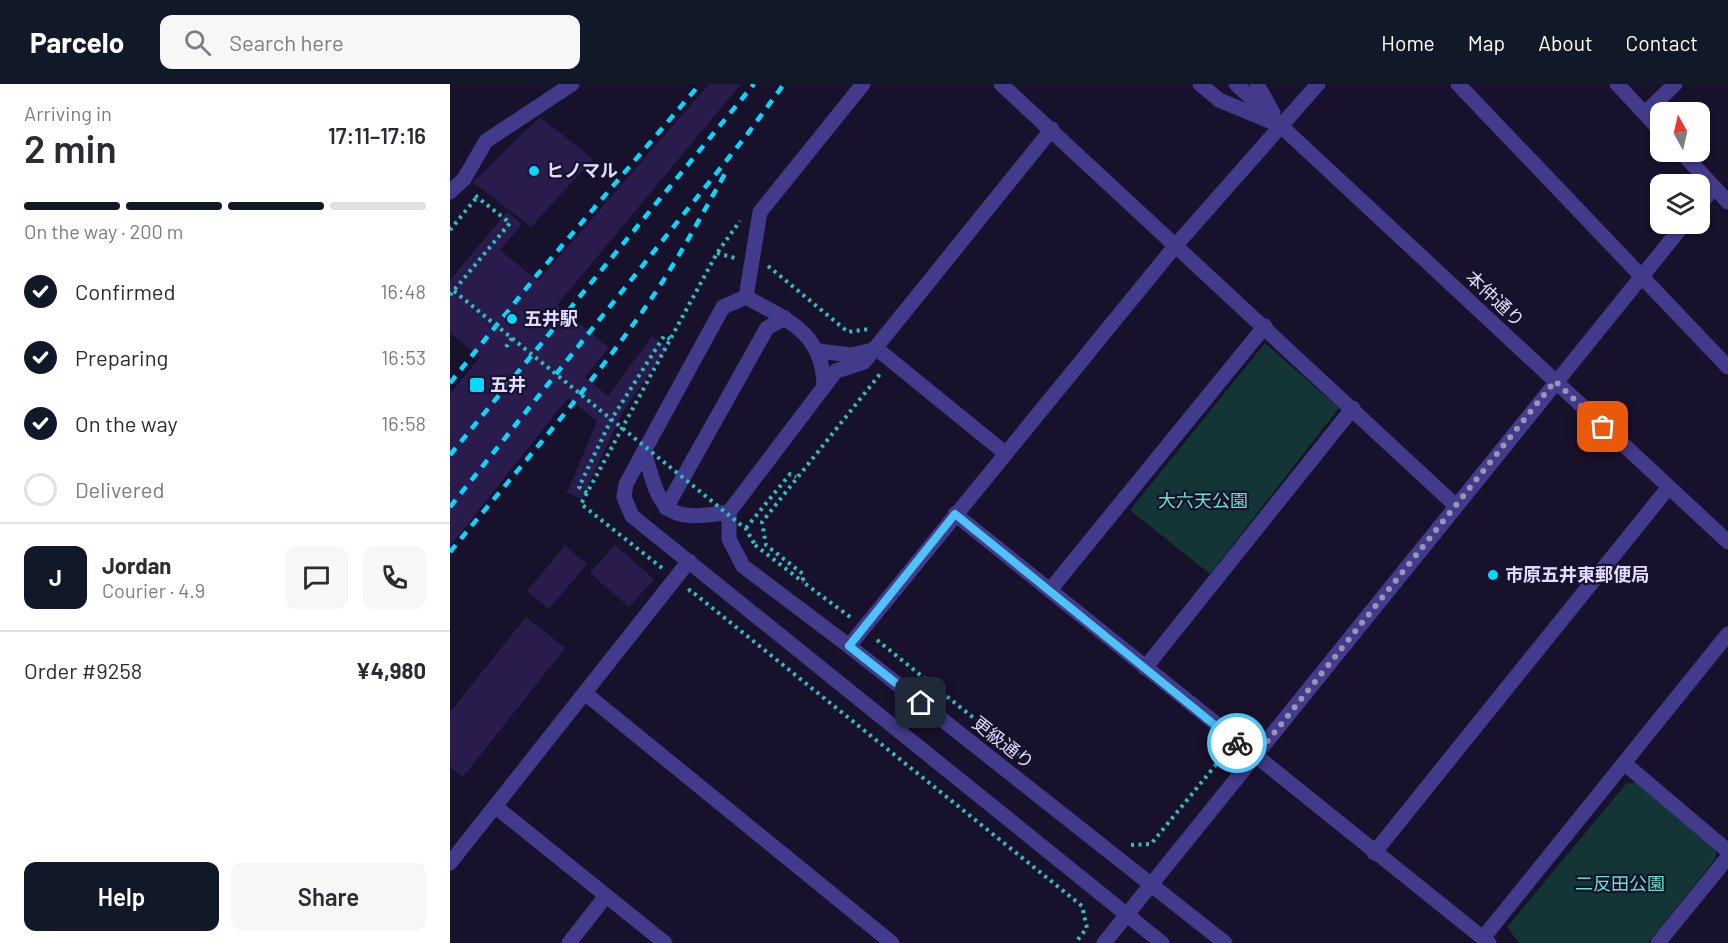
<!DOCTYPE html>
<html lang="en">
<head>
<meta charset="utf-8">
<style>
	body { margin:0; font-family:Barlow,"Noto Sans JP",sans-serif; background:#f7f7f7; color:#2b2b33; height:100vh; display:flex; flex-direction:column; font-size:22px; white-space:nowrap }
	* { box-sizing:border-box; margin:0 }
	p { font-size:20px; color:#7c7c81 }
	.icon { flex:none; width:33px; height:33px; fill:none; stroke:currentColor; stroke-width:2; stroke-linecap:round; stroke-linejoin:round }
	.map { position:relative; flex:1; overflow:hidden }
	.drawer { display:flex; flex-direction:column; background:#fff; width:450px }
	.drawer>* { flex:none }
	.needle { width:39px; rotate:352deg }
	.fabs { position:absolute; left:1200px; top:18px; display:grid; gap:12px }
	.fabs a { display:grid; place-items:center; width:60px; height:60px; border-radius:12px; background:#fff; box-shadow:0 2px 4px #0004; font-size:30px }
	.pin { position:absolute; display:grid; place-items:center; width:51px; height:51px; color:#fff; margin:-26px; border-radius:12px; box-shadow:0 3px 9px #0006 }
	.courier { position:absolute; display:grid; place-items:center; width:60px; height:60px; margin:-30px; border:4px solid #4fc3f7; border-radius:50%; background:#fff; color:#222; box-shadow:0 2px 8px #0007 }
	.headline em { font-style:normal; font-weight:600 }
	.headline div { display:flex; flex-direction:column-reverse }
	.headline { display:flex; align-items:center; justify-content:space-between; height:102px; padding:0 24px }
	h1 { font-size:39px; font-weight:600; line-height:45px }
	.bar { display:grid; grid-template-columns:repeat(4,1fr); gap:9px 6px; align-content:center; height:72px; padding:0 24px }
	.bar i { height:8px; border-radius:4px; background:#e1e1e2 }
	.bar .selected { background:#111827 }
	.bar p { grid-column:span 4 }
	.line { display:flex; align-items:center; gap:15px; padding:0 24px; border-top:2px solid #e1e1e2 }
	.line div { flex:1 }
	.round { display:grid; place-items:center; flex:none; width:63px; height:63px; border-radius:12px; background:#f7f7f7 }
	ol { padding:0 24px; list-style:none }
	li { display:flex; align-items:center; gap:18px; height:66px }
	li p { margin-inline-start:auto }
	li .icon { padding:6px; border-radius:50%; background:#111827; color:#fff; stroke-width:4 }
	li:last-child { color:#7c7c81 }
	li i { width:33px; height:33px; border:3px solid #e1e1e2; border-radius:50% }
	.action { display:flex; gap:12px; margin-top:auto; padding:12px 24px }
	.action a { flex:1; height:69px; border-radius:12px; background:#111827; color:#fff; font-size:24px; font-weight:600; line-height:69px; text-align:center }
	.action a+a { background:#f7f7f7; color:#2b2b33 }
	header { display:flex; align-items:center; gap:36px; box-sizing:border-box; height:84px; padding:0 30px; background:#111827; color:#fff }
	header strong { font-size:28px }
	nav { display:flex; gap:33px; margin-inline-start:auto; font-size:21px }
	.search { width:420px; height:54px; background:#f7f7f7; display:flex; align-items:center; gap:15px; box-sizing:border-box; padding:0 21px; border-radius:12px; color:#7c7c81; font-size:22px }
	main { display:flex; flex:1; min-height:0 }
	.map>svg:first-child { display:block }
</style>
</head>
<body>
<header>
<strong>Parcelo</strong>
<div class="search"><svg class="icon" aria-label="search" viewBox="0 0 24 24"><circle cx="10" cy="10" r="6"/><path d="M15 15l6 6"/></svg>Search here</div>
<nav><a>Home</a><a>Map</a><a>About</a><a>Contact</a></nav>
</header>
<main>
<section class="drawer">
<div class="headline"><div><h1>2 min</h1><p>Arriving in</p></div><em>17:11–17:16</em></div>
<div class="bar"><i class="selected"></i><i class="selected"></i><i class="selected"></i><i></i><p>On the way · 200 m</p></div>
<ol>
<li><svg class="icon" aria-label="check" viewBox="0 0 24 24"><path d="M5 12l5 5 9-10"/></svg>Confirmed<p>16:48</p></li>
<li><svg class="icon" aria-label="check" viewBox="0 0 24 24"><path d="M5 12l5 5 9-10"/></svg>Preparing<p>16:53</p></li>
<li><svg class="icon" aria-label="check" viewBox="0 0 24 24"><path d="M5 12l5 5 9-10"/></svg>On the way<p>16:58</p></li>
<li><i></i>Delivered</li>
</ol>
<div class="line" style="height:108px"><b class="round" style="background:#111827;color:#fff">J</b><div><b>Jordan</b><p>Courier · 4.9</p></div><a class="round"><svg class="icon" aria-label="chat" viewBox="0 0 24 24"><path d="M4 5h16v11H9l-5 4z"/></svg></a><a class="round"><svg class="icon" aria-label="phone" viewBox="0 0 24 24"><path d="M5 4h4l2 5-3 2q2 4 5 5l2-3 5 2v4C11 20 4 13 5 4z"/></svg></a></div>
<div class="line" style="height:78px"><div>Order #9258</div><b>¥4,980</b></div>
<div class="action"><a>Help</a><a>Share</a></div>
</section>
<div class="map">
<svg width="1278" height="859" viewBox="0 0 1278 859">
	<rect width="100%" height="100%" fill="#17112b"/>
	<g fill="#133535">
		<polygon points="815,259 889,324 760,490 680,426"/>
		<polygon points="1189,698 1266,764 1266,774 1198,859 1069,859 1057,843 1176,700"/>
	</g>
	<g fill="#291c4d">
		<polygon points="259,0 291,0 107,221 159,264 135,293 158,312 202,252 218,263 172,329 132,415 117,409 147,337 118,314 0,462 0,310 30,273 0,249 0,196 57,128 72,140 50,166 88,197"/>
		<polygon points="90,33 143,75 81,143 23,98"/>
		<polygon points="165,461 204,495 179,523 140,489"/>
		<polygon points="115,462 137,480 99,525 77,507"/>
		<polygon points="76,533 115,564 13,693 0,683 0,628"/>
	</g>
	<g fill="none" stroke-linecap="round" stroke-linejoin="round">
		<g stroke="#2ebfbf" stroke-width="4" stroke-dasharray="3 4.5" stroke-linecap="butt">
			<polyline points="0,146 27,113"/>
			<polyline points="267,169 285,174"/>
			<polyline points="318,182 398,248 419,245"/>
			<polyline points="0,211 60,139 22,109"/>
			<polyline points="56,263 62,254"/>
			<polyline points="137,409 129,403 161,336 214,252 220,255"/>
			<polyline points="296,444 340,390 346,393"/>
			<polyline points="305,461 353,498"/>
			<polyline points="212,484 131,420 267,169 290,137"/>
			<polyline points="238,507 240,506 632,822 637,844 625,859"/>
			<polyline points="400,533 353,498 353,490 316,461 312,438 430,290"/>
			<polyline points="427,556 572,673"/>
			<polyline points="681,761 701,760 773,672 772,666"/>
		</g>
		<g stroke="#423b8b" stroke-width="15">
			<polyline points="551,0 1005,421"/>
			<polyline points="750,0 769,16 822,38"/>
			<polyline points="786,0 1278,458"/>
			<polyline points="807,0 823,29"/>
			<polyline points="1008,0 1278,283"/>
			<polyline points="1167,0 1210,46"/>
			<polyline points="1195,29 1225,0"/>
			<polyline points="1231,68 1278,118"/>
			<polyline points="0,108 14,95 36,57 122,0"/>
			<polyline points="1250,121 1264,103"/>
			<polyline points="296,213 273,223 176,400 174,413 182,432 712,859"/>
			<polyline points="296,213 310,128 413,0"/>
			<path d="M296 213C337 236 373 248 374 302"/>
			<polyline points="427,265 555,369"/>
			<polyline points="369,267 401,271 427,265"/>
			<path d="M194 367C211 427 213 439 279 428L386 287 414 278 602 45"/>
			<polyline points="216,424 317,244 335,234"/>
			<polyline points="279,428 279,455 293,482 399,562 775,859"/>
			<polyline points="505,430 1039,859"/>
			<polyline points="600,506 815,242"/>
			<polyline points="399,562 726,161 868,0"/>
			<polyline points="695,584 903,324"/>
			<polyline points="136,610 442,859"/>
			<polyline points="1174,679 1278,767"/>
			<polyline points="46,723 215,859"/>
			<polyline points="924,769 1218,404"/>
			<polyline points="0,779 239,477"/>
			<polyline points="1033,854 1278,550"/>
			<polyline points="119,859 156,812"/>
			<polyline points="654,859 1234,140"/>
			<polyline points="1208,859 1278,773"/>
		</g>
		<g stroke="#07d8ff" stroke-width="4.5" stroke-dasharray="9 8" stroke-linecap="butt">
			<polyline points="0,299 87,191 250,0"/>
			<polyline points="0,371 304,0"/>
			<polyline points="0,423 296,52 334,0"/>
			<path d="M0 468C67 386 139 305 199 218 228 176 251 132 276 88"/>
		</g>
		<polyline stroke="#2ebfbf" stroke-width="4" stroke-dasharray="3 4.5" stroke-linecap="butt" points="4,207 296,445 305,461"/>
	</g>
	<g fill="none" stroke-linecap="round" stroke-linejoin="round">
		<polyline stroke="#9a94b5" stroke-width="6" stroke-dasharray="0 10.8" points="787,659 805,673 1105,297 1153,343"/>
		<polyline stroke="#4fc3f7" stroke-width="8" points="471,619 399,562 505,430 787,659"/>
	</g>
	<g fill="#07d8ff" stroke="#17112b" stroke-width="2">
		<circle cx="84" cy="87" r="6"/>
		<circle cx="62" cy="235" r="6"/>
		<rect x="19" y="293" width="16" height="16" rx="3"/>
		<circle cx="1043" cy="491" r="6"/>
	</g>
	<g text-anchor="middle" stroke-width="4.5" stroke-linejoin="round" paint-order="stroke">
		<g font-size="18" font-weight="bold" fill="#e1dbff" stroke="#17112b" text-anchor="start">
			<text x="96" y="93">ヒノマル</text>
			<text x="74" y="241">五井駅</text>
			<text x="40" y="307">五井</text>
			<text x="1055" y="497">市原五井東郵便局</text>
		</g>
		<g font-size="18" fill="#e1dbff" stroke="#17112b">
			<text transform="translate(1045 215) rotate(43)" y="6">本仲通り</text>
			<text transform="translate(553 659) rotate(38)" y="6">更級通り</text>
		</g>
		<g font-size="18" fill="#63e3ca" stroke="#17112b">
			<text x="753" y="423">大六天公園</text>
			<text x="1170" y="806">二反田公園</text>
		</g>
	</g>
</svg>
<div class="fabs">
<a><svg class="needle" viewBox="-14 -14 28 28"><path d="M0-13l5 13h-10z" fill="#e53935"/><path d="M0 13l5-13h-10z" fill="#7c7c81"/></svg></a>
<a><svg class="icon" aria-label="layers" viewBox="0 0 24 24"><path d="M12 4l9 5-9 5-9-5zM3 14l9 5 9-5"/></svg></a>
</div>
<div class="pin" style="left:1153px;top:343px;background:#ea580c"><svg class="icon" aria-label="bag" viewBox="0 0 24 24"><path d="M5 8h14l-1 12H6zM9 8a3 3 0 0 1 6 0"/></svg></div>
<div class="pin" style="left:471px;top:619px;background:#1f2937"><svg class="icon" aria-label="home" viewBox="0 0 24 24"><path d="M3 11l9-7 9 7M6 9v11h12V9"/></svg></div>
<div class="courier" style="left:787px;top:659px"><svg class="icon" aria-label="bike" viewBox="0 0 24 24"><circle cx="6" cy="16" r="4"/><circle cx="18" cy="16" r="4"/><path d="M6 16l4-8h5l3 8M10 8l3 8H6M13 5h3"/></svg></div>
</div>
</main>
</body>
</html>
